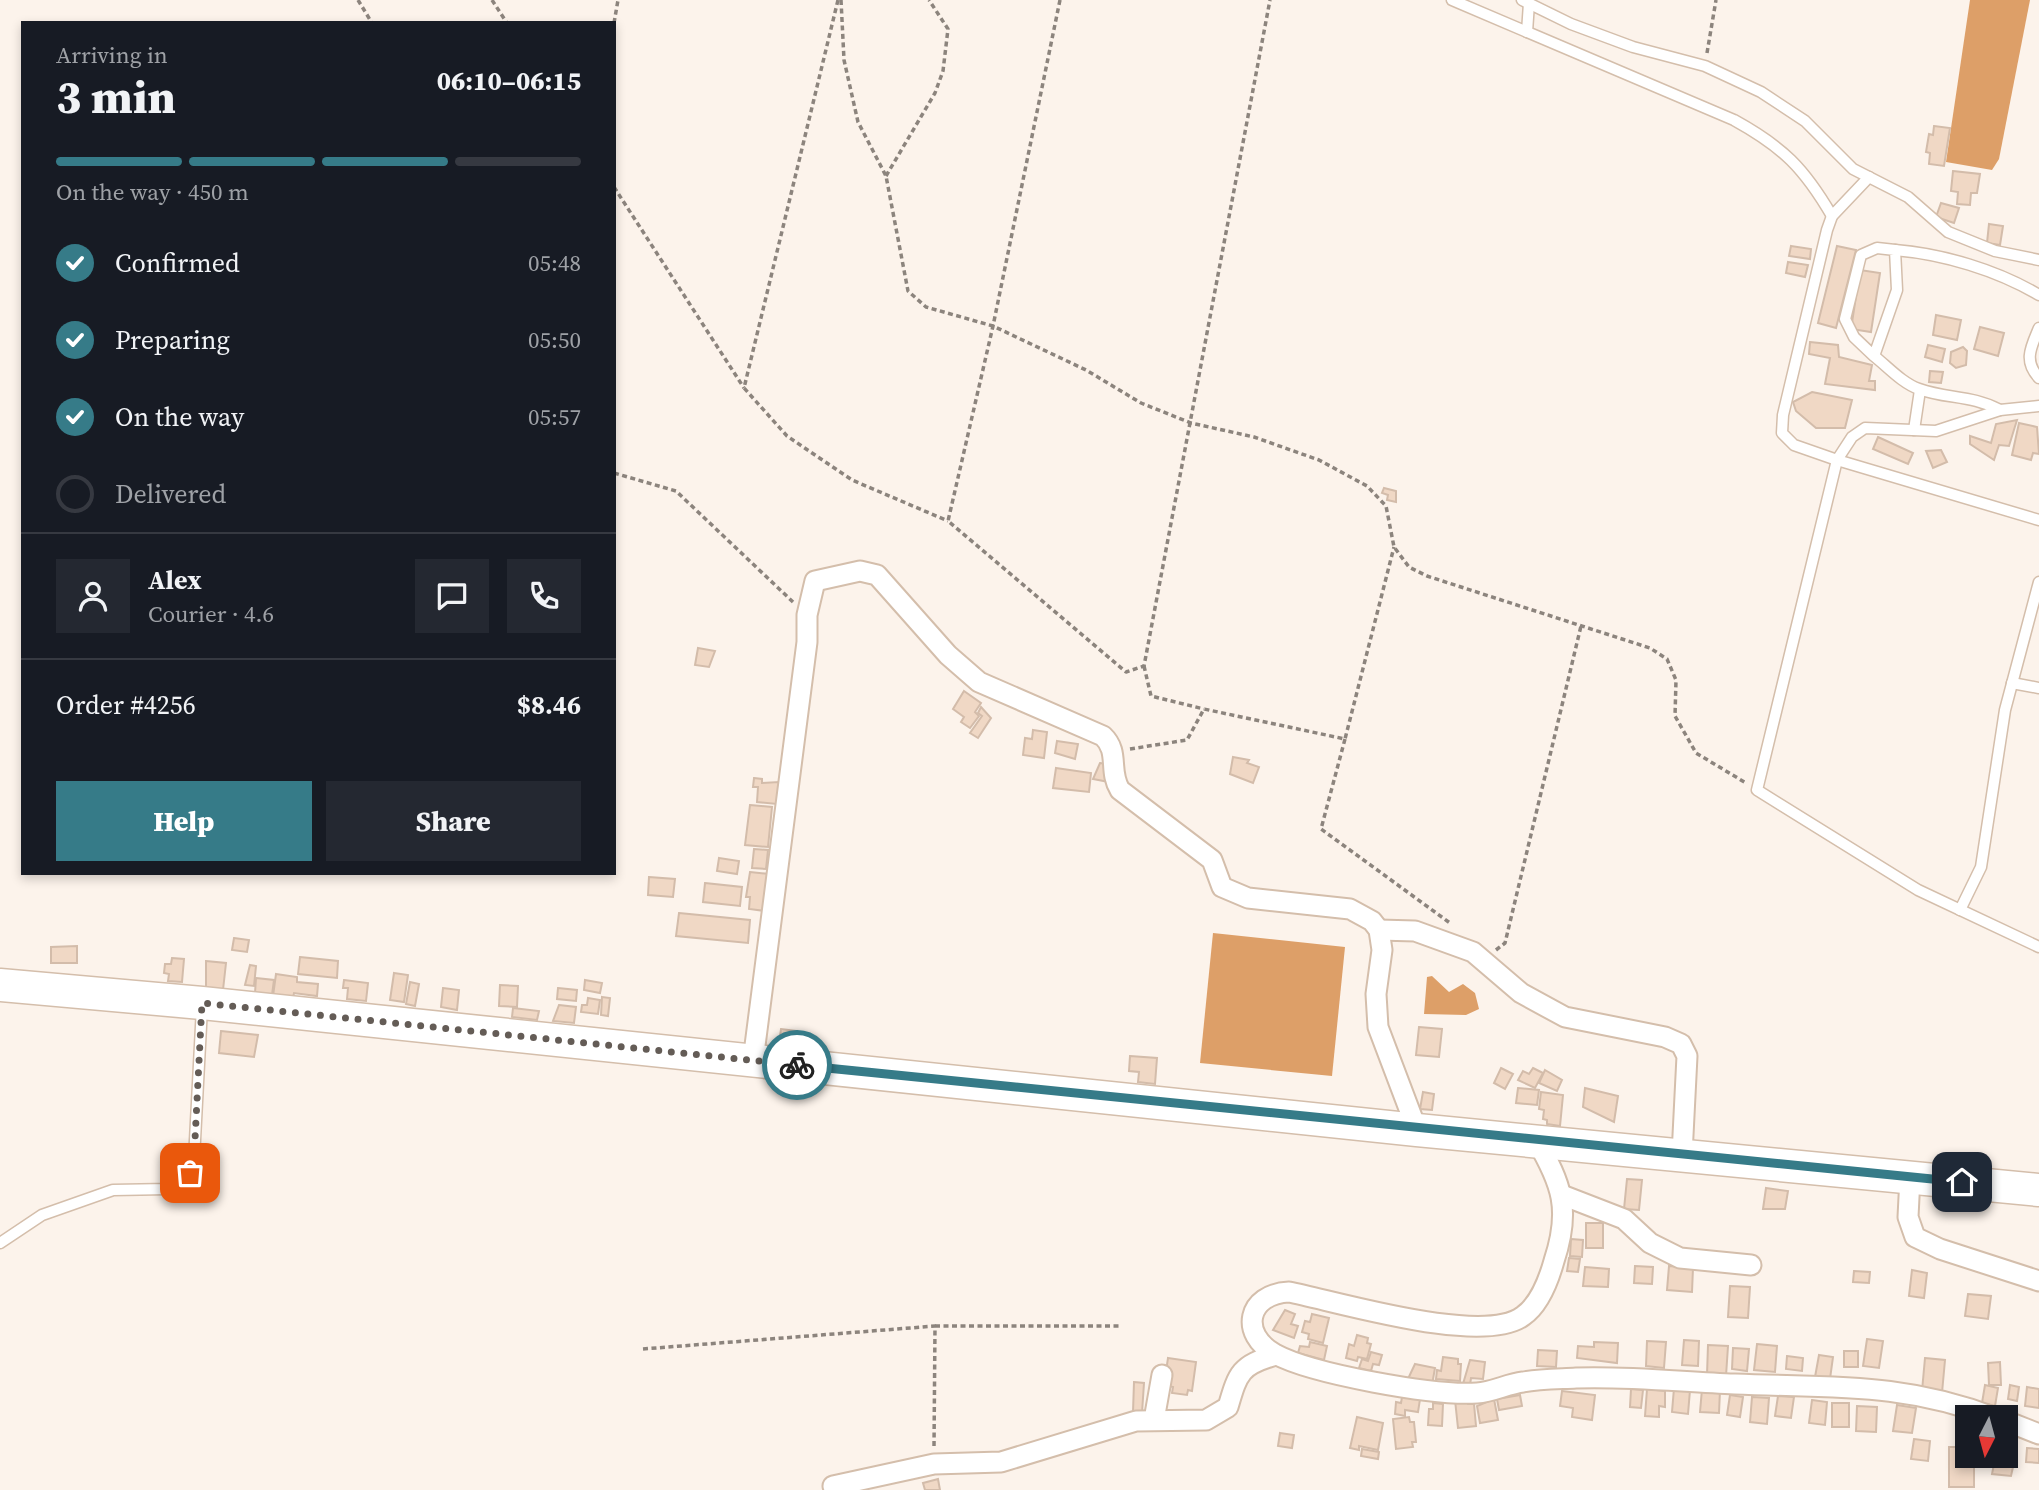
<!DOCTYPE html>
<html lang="en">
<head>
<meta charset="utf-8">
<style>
	body { margin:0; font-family:"Source Serif 4",serif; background:#242831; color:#f1f3f6; height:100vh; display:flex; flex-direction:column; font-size:26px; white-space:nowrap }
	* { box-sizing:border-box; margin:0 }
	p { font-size:23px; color:#9ea1a6 }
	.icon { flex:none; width:38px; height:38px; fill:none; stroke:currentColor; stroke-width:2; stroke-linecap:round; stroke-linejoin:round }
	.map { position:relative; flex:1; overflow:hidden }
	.details { position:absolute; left:21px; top:21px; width:595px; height:854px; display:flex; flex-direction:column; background:#171b24; border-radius:0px; box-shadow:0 4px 10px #0003 }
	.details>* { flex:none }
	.needle { width:46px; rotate:186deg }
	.buttons { position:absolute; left:1955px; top:1405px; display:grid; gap:14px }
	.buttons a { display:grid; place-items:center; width:63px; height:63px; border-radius:0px; background:#171b24; box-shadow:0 4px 10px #0003; font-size:35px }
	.pin { position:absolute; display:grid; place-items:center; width:60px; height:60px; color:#fff; margin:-30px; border-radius:14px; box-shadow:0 4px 10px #0006 }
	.courier { position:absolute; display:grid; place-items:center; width:70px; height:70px; margin:-35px; border:5px solid #367b88; border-radius:50%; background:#fff; color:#222; box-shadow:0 2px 9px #0007 }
	.summary em { font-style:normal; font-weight:800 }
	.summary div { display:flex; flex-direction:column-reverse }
	.summary { display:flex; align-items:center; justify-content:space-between; height:119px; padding:0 35px }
	h1 { font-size:46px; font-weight:800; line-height:52px }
	.bar { display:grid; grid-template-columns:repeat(4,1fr); gap:10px 7px; align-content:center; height:84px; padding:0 35px }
	.bar i { height:9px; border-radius:5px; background:#363941 }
	.bar .selected { background:#367b88 }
	.bar p { grid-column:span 4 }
	.line { display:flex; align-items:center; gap:18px; padding:0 35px; border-top:2px solid #363941 }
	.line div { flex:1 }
	.round { display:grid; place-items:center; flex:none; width:74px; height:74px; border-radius:0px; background:#242831 }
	ol { padding:0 35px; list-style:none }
	li { display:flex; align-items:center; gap:21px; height:77px }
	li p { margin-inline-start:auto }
	li .icon { padding:7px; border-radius:50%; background:#367b88; color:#fff; stroke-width:4 }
	li:last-child { color:#9ea1a6 }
	li i { width:38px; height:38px; border:4px solid #363941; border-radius:50% }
	.primary-button { display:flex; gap:14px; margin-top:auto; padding:14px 35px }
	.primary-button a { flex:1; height:80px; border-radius:0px; background:#367b88; color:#fff; font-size:28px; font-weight:800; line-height:80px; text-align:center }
	.primary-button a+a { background:#242831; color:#f1f3f6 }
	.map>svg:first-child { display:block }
</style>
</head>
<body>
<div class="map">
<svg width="2039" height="1490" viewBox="0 0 2039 1490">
	<rect width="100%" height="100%" fill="#fcf3eb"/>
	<g fill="#dd9f68">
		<polygon points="1970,0 2030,0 1999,159 1992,170 1946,162"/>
		<polygon points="1213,933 1345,947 1332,1076 1200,1063"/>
		<polygon points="1432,976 1449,992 1463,984 1475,993 1479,1009 1466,1015 1424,1014 1427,977"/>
	</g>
	<g fill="#f0d8c5" stroke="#d3bcaa" stroke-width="2">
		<polygon points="1934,126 1950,128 1944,166 1929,164 1930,153 1926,152 1929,134 1933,135"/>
		<polygon points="1953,171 1980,174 1977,193 1971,193 1970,205 1957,204 1958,192 1951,191"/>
		<polygon points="1941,203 1959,208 1954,223 1936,217"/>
		<polygon points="1989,224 2003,226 2000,245 1987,243"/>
		<polygon points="1791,246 1811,249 1810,259 1789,256"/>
		<polygon points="1837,246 1856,250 1836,328 1818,323"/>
		<polygon points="1788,262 1808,265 1805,277 1786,273"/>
		<polygon points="1860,270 1880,273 1871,332 1851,329"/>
		<polygon points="1936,315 1961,320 1957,340 1933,335"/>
		<polygon points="1980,327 2004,333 1998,356 1974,349"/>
		<polygon points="1810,342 1838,345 1839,357 1872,365 1869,381 1875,381 1875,390 1825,384 1830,358 1809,354"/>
		<polygon points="1928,345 1945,349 1942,362 1925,357"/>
		<polygon points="1963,347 1967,351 1966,365 1956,368 1950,363 1951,352"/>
		<polygon points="1930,371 1943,372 1941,383 1929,382"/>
		<polygon points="1812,392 1852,400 1845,428 1816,428 1796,411 1793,402"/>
		<polygon points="2017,420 2009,446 1999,445 1994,460 1970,444 1970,436 1991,443 1996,424"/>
		<polygon points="2019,423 2037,427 2039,454 2033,453 2031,460 2012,455"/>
		<polygon points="1878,437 1913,453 1908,464 1873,449"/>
		<polygon points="1941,450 1947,462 1933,468 1926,451"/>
		<polygon points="1384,488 1396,491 1396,502 1387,500 1388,495 1382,493"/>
		<polygon points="698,648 715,651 709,667 695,665"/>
		<polygon points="964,691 981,703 975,712 979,716 970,728 961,722 964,717 953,709"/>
		<polygon points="981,707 991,718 978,738 970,733 982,716 978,713"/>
		<polygon points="1033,730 1047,732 1044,758 1023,755 1025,738 1032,739"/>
		<polygon points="1057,741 1078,744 1075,759 1055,753"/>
		<polygon points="1233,757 1249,760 1247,763 1259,767 1253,783 1230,774"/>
		<polygon points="1100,763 1113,765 1109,782 1093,779"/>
		<polygon points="1056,768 1091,773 1089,792 1053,788"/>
		<polygon points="754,778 762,779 762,783 779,782 777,804 757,802 758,787 753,787"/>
		<polygon points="750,805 772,807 768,847 745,845"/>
		<polygon points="754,849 768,850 766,869 752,868"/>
		<polygon points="719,858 739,861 737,874 717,871"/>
		<polygon points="750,872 770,874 765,911 749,909 750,897 746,897"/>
		<polygon points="649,877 675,879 673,897 648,895"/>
		<polygon points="705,883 742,887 740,906 703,902"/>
		<polygon points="679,913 750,920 748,943 676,936"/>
		<polygon points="234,938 249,940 247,952 232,950"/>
		<polygon points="77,946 77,963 51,963 51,947"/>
		<polygon points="300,957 338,961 337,978 298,974"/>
		<polygon points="172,958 184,959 182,982 168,981 169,974 164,973 165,964 171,964"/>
		<polygon points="206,961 226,963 223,990 206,988"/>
		<polygon points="250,965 256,966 254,986 245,985"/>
		<polygon points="394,973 408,975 404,1002 390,1000"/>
		<polygon points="276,974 297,977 297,982 318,984 317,996 294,993 293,998 273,996"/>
		<polygon points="256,978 274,980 272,995 255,993"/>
		<polygon points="344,980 368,983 366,1001 347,999 348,988 343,988"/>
		<polygon points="585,980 602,983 600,993 584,990"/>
		<polygon points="410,982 419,984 415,1006 406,1004"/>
		<polygon points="500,985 518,986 517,1007 499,1006"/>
		<polygon points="443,988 459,990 457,1010 441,1007"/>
		<polygon points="558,988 577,990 576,1001 557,999"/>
		<polygon points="602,997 610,998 608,1016 601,1015"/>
		<polygon points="588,998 600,1000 598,1014 581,1012 582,1005 587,1005"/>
		<polygon points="559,1005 576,1007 574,1023 553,1021"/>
		<polygon points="513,1008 539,1011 537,1020 512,1017"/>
		<polygon points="1419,1027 1442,1029 1439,1057 1416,1055"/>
		<polygon points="781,1029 797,1031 795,1046 779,1043"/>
		<polygon points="221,1031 258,1035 254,1057 219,1053"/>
		<polygon points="1130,1056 1157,1058 1155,1084 1138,1082 1139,1072 1129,1071"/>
		<polygon points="1501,1068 1513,1074 1505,1089 1494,1083"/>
		<polygon points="1533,1068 1543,1073 1535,1088 1518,1080 1523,1071 1529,1074"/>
		<polygon points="1545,1070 1562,1080 1557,1091 1539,1083"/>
		<polygon points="1518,1088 1539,1090 1537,1105 1516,1103"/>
		<polygon points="1585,1088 1618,1096 1614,1122 1583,1107"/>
		<polygon points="1423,1092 1434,1094 1432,1110 1420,1109"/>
		<polygon points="1541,1092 1563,1095 1560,1126 1547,1124 1547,1120 1543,1119 1544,1110 1539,1109"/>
		<polygon points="1627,1179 1642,1180 1639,1210 1624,1209"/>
		<polygon points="1766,1188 1788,1191 1785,1209 1763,1209"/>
		<rect x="1586" y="1223" width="17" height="25"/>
		<polygon points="1571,1239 1583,1240 1582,1257 1570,1256"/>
		<polygon points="1569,1258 1580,1259 1578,1272 1567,1271"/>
		<polygon points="1635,1266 1653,1267 1652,1284 1634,1283"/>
		<polygon points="1669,1266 1693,1268 1692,1292 1667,1290"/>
		<polygon points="1585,1267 1609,1269 1608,1287 1583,1286"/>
		<polygon points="1912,1270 1927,1273 1924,1298 1909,1296"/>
		<polygon points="1854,1271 1870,1272 1869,1283 1853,1282"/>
		<polygon points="1730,1286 1750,1287 1748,1318 1728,1317"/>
		<polygon points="1968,1294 1991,1296 1988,1319 1965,1316"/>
		<polygon points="1285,1310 1295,1314 1291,1324 1298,1326 1294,1338 1273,1330"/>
		<polygon points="1312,1314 1329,1318 1323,1343 1308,1339 1309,1334 1302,1332 1305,1321 1310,1322"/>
		<polygon points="1357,1335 1368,1338 1367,1343 1371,1344 1367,1359 1358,1357 1357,1361 1346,1358 1349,1344 1354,1346"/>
		<polygon points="1867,1339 1883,1341 1879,1368 1863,1366"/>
		<polygon points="1684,1340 1699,1341 1698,1366 1682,1365"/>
		<polygon points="1647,1341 1666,1342 1664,1368 1646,1366"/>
		<polygon points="1310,1342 1327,1346 1324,1360 1298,1353 1300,1346 1309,1347"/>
		<polygon points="1594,1342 1618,1343 1617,1363 1577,1358 1578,1346 1594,1347"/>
		<polygon points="1757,1344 1777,1346 1775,1372 1754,1370"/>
		<polygon points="1708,1345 1728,1346 1726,1376 1707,1375"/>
		<polygon points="1733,1348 1749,1349 1747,1371 1732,1369"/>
		<polygon points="1538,1350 1557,1351 1556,1367 1537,1366"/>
		<rect x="1844" y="1351" width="14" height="16"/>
		<polygon points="1371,1352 1382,1355 1379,1365 1373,1364 1371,1371 1359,1368 1362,1359 1368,1361"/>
		<polygon points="1819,1355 1833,1357 1830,1379 1815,1377"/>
		<polygon points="1787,1356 1803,1358 1802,1371 1786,1369"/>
		<polygon points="1443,1357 1458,1359 1458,1364 1461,1364 1460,1381 1436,1379 1437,1370 1441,1371"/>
		<polygon points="1168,1358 1196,1362 1192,1391 1188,1390 1187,1395 1172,1393 1173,1387 1164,1385"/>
		<polygon points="1925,1358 1945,1360 1942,1393 1922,1391"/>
		<polygon points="1470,1360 1485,1362 1483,1379 1471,1378 1470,1385 1463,1384"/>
		<polygon points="2000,1362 2001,1385 1989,1385 1988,1363"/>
		<polygon points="1415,1364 1435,1368 1432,1385 1407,1381"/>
		<polygon points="1134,1382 1144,1383 1142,1413 1133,1412"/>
		<polygon points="1985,1385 1998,1388 1995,1406 1982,1403"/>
		<polygon points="2010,1385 2019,1387 2017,1401 2008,1399"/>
		<polygon points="2027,1387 2039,1389 2039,1408 2025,1406"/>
		<polygon points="1674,1388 1690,1390 1688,1414 1672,1412"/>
		<polygon points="1631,1389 1643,1390 1641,1408 1630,1407"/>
		<polygon points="1647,1389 1665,1391 1665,1407 1659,1406 1659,1417 1645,1416"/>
		<polygon points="1702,1389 1720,1390 1719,1413 1700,1412"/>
		<polygon points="1403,1391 1421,1393 1418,1412 1405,1410 1405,1416 1395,1414 1396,1402 1401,1403"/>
		<polygon points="1562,1391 1595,1395 1592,1420 1572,1417 1573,1408 1560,1406"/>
		<polygon points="1520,1395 1522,1406 1499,1410 1497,1399"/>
		<polygon points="1730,1395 1743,1397 1740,1417 1727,1415"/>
		<polygon points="1778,1396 1794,1397 1791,1418 1775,1416"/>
		<polygon points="1752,1397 1769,1398 1767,1424 1750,1422"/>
		<polygon points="1467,1399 1468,1404 1474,1404 1476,1426 1458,1428 1455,1400"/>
		<polygon points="1494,1399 1498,1420 1480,1423 1477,1406"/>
		<polygon points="1812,1400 1827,1402 1825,1425 1809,1423"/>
		<polygon points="1433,1403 1443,1404 1442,1426 1428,1425 1429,1409 1433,1409"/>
		<rect x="1832" y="1403" width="17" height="24"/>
		<polygon points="1897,1405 1916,1408 1912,1433 1893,1431"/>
		<polygon points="1857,1406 1877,1407 1876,1432 1856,1431"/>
		<polygon points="1357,1417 1383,1423 1378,1450 1359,1446 1359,1450 1350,1448"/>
		<polygon points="1409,1417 1410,1422 1414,1422 1416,1442 1412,1442 1413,1447 1396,1449 1393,1419"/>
		<polygon points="1280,1433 1294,1435 1292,1448 1278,1446"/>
		<polygon points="1914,1439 1930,1441 1928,1461 1911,1459"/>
		<polygon points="1949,1447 1967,1447 1967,1456 1974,1456 1974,1487 1949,1487"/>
		<polygon points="2027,1448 2039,1449 2039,1463 2026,1462"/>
		<polygon points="1362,1449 1379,1452 1378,1459 1361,1456"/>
		<polygon points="1994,1464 2013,1467 2011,1476 1992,1474"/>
		<polygon points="938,1479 940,1490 925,1490 923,1483"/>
	</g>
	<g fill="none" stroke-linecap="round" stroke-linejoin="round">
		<defs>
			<g id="lane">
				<path d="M1452 0 1734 120C1783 147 1804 168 1832 216"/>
				<polyline points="1522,0 1571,24 1633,47 1705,66 1761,92 1805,121 1853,169 1908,197 1948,232 1995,251 2039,260"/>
				<polyline points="1527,32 1529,3"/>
				<polyline points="1869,177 1832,216 1827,230 1783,415 1782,433 1794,445 1837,460 2039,520"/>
				<path d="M1895 250C1943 254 1997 270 2039 295"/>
				<path d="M2039 328C2031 347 2023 361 2039 378"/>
				<path d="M1874 356 1854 337 1845 319 1861 255 1877 248 1895 250 1897 290 1874 356C1888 367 1902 383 1919 389 1947 399 1972 395 2000 410"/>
				<polyline points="2039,406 2000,410 1936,431 1865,428 1852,437 1837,460 1757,790 1918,890 2039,947"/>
				<polyline points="1914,430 1920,390"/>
				<polyline points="2012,683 2039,688"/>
				<polyline points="1960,910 1981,867 2005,710 2039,582"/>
				<polyline points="0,1243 42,1215 113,1190 168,1189 181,1184 190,1173 194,1159 202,1007"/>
			</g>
			<g id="street">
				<polyline points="1379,930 1415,931 1473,952 1521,993 1565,1017 1665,1037 1681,1044 1687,1056 1682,1155"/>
				<path d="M753 1061 807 642V615L815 581 860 571 877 575 948 655 979 682 1103 736C1120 752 1108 771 1120 790L1212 860 1222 887 1248 898 1350 909 1372 921 1379 930 1382 950 1376 994 1378 1027 1417 1130"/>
				<path d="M1536 1140C1562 1184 1571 1210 1554 1261 1549 1279 1539 1305 1523 1316 1483 1346 1339 1302 1289 1292 1247 1294 1239 1334 1275 1354 1312 1374 1434 1396 1477 1393 1493 1392 1507 1384 1523 1382 1540 1379 1558 1379 1576 1378 1629 1376 1682 1382 1735 1384 1831 1388 1903 1382 1996 1418"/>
				<polyline points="1910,1177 1908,1217 1915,1237 1940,1249 2039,1281"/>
				<polyline points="1562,1195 1624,1219 1650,1243 1680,1258 1751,1265"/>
				<polyline points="1154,1420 1162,1375"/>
				<polyline points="2006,1421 2039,1434"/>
				<path d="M833 1486 934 1464 1001 1462 1136 1421 1206 1420 1228 1407C1238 1373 1240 1365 1276 1355"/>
			</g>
			<polyline id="primary" points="0,985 202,1003 1417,1130 2039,1190"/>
		</defs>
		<use href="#lane" stroke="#d4beab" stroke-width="13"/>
		<use href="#street" stroke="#d4beab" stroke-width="23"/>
		<use href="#primary" stroke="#d4beab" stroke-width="35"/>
		<g stroke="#8c847d" stroke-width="3.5" stroke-dasharray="5 3.5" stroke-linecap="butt">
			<polyline points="358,0 372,23"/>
			<polyline points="492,0 507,23"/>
			<polyline points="838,0 744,388 787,436 852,480 948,521"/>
			<polyline points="841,0 844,60 858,122 886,176 908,291 926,307 993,326 1086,370 1141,403 1191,423 1254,437 1319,460 1367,486 1386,506 1394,547 1409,567 1427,576 1650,648 1667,659 1676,680 1675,716 1696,753 1746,783"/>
			<polyline points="1060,0 993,326 948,521 1126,672 1144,666 1270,0"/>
			<polyline points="614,23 618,0"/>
			<polyline points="1707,53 1716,0"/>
			<polyline points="886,176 935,93 943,71 948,29 929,0"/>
			<polyline points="614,187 744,388"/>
			<polyline points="614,473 676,491 793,602"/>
			<polyline points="1144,666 1151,696 1204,709"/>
			<polyline points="1345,739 1321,829 1450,923"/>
			<polyline points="1130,749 1187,740 1204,709 1345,739 1394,547"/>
			<polyline points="1496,950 1505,943 1581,626"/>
			<polyline points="935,1326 1119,1326"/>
			<polyline points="643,1349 935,1326 934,1447"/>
		</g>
		<use href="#lane" stroke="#fff" stroke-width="10"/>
		<use href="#street" stroke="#fff" stroke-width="19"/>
		<use href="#primary" stroke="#fff" stroke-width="32"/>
	</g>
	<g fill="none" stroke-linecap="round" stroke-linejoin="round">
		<polyline stroke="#645c56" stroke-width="7" stroke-dasharray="0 12.6" points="190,1173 194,1159 202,1003 797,1065"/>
		<polyline stroke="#367b88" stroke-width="9" points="797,1065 1962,1182"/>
	</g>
</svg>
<div class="buttons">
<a><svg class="needle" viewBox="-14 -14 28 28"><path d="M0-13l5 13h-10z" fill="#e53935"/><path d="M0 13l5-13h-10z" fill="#9ea1a6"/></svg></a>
</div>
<div class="pin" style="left:190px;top:1173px;background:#ea580c"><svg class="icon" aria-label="bag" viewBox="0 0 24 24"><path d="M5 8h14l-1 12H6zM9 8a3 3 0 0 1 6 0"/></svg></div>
<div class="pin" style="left:1962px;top:1182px;background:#1f2937"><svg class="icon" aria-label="home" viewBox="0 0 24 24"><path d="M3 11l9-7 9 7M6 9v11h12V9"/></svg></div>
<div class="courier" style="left:797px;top:1065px"><svg class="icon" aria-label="bike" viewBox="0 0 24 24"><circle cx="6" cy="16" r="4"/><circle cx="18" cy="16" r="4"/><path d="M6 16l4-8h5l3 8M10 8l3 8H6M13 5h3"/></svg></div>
<section class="details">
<div class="summary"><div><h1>3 min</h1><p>Arriving in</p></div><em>06:10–06:15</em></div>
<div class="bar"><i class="selected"></i><i class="selected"></i><i class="selected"></i><i></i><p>On the way · 450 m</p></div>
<ol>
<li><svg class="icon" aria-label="check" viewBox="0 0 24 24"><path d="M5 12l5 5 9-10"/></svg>Confirmed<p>05:48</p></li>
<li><svg class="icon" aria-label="check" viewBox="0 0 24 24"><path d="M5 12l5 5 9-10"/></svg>Preparing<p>05:50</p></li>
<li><svg class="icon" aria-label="check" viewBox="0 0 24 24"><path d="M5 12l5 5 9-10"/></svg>On the way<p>05:57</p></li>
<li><i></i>Delivered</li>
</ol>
<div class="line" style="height:126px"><a class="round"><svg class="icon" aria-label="person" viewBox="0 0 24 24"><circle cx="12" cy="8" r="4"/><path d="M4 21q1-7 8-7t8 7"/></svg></a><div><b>Alex</b><p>Courier · 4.6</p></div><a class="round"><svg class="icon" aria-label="chat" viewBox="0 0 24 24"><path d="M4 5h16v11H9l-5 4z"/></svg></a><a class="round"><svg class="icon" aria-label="phone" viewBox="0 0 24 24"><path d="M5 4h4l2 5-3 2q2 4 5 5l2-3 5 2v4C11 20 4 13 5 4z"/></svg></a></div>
<div class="line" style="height:91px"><div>Order #4256</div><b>$8.46</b></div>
<div class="primary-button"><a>Help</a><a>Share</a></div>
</section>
</div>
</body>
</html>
